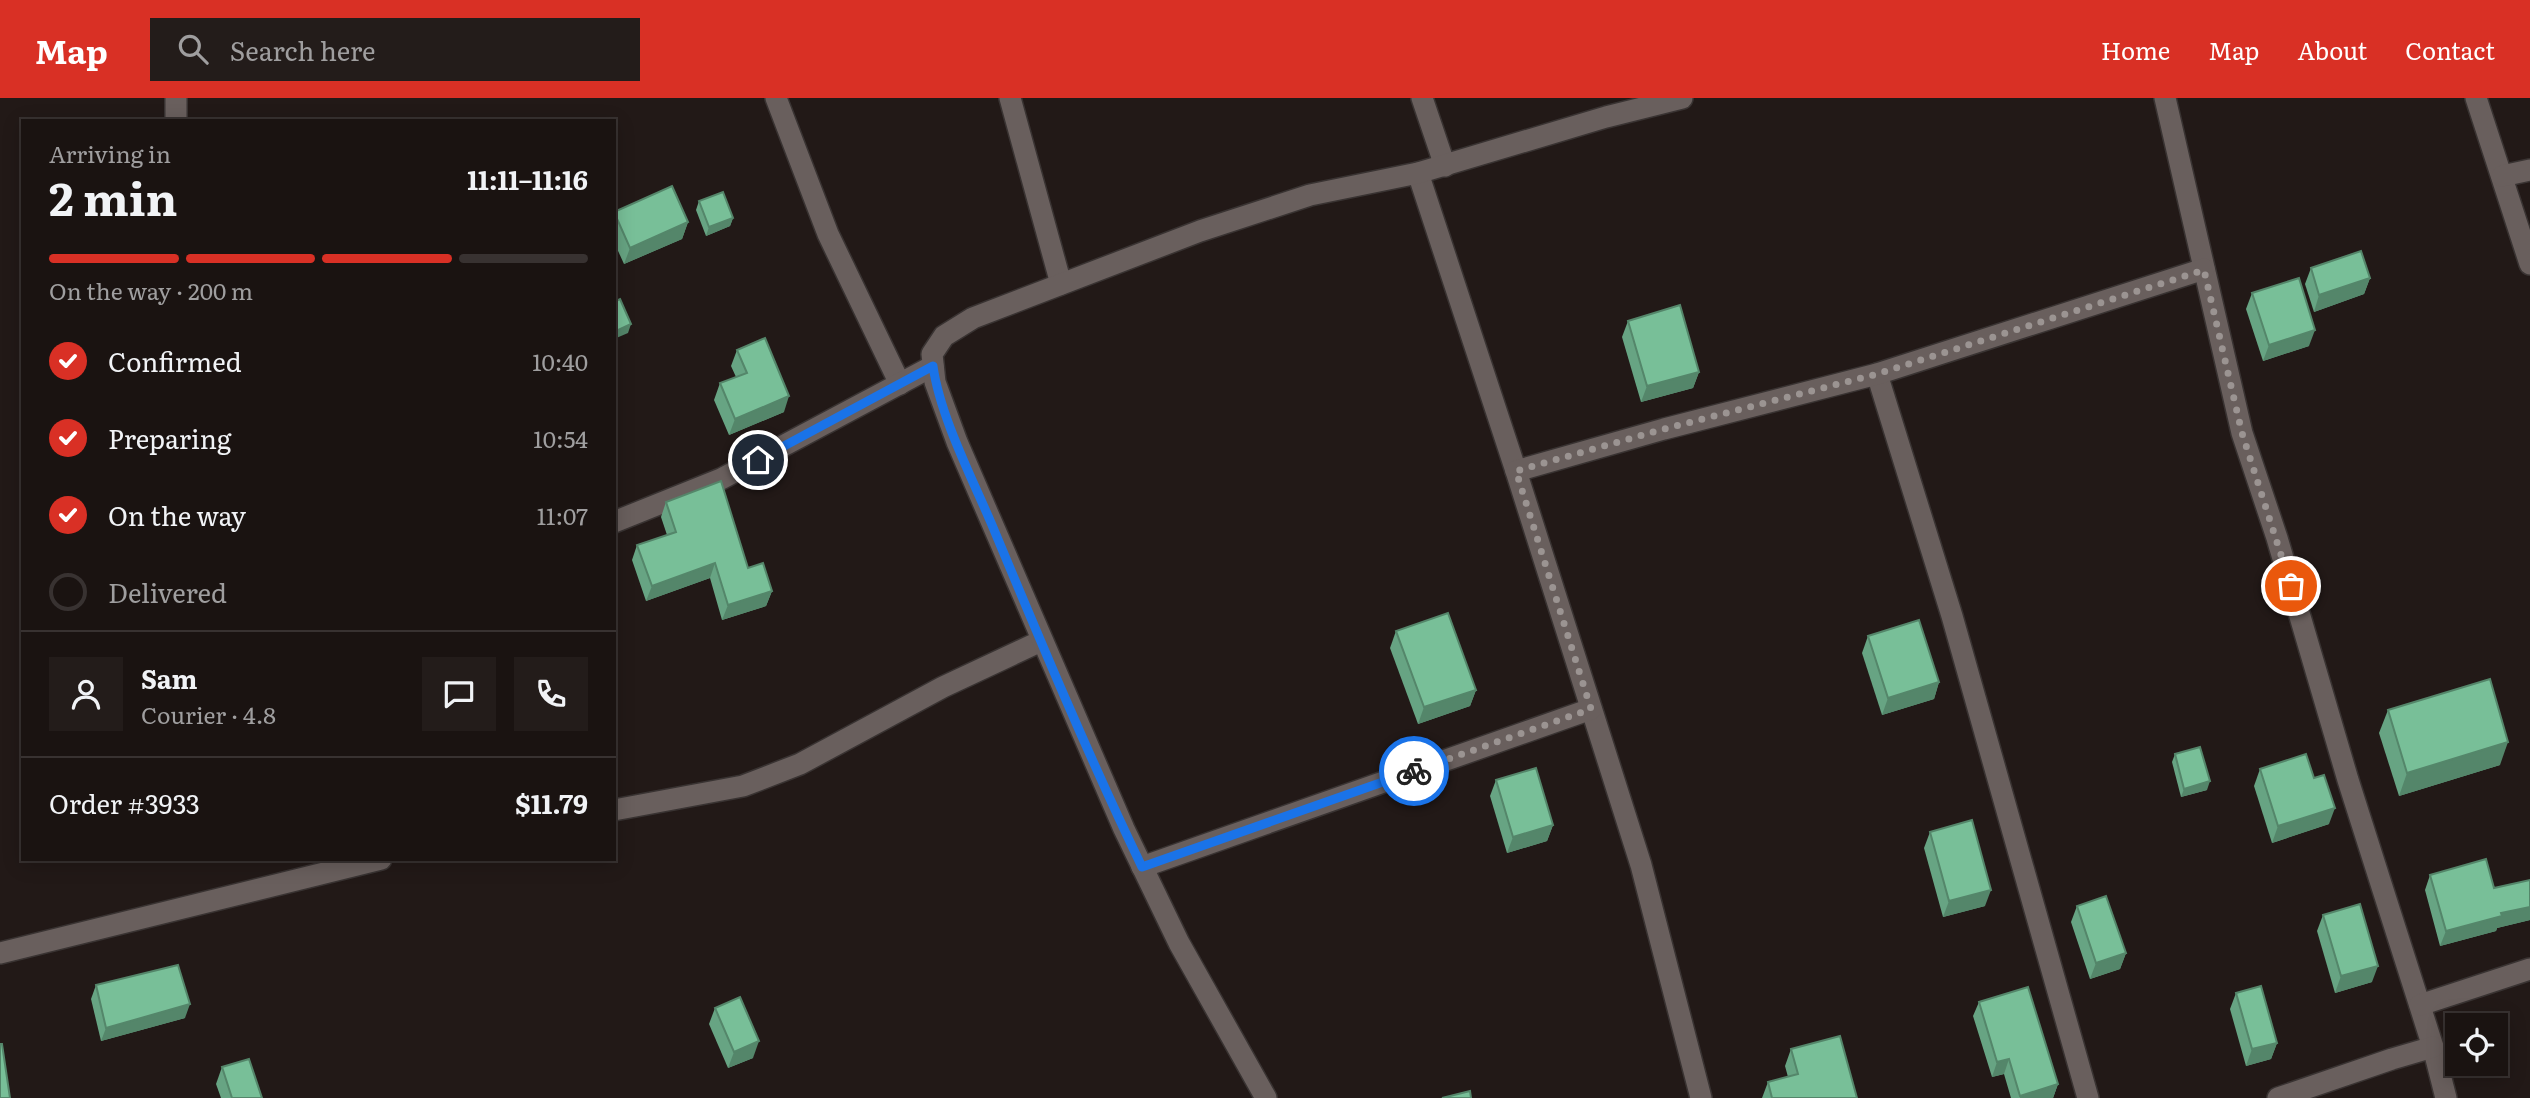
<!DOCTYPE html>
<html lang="en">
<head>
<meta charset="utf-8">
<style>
	body { margin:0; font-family:Literata,serif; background:#231c1a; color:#f1f3f6; height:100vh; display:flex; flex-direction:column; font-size:26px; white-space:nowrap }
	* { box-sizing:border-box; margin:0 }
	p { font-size:23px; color:#9f9e9f }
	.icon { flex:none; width:38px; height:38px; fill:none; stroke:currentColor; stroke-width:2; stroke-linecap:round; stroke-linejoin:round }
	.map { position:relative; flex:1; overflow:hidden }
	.side { position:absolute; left:21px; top:21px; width:595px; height:742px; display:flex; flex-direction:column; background:#1a1311; border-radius:0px; box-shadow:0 4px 18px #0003,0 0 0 2px #383231 }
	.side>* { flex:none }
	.controls { position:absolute; left:2445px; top:915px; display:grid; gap:14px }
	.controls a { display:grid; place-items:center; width:63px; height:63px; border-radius:0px; background:#1a1311; box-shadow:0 4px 18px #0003,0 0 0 2px #383231; font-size:35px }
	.pin { position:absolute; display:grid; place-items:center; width:60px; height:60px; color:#fff; margin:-30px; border:4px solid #fff; border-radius:50%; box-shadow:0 2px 7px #0007 }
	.courier { position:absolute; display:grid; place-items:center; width:70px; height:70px; margin:-35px; border:5px solid #1a73e8; border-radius:50%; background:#fff; color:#222; box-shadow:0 2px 9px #0007 }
	.headline em { font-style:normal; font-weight:700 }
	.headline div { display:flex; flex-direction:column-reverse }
	.headline { display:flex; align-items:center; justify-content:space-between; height:119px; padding:0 28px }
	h1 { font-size:46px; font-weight:700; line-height:52px }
	.bar { display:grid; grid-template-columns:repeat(4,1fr); gap:10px 7px; align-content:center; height:84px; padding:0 28px }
	.bar i { height:9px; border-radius:5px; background:#383231 }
	.bar .current { background:#d93025 }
	.bar p { grid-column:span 4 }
	.line { display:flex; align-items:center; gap:18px; padding:0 28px; border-top:2px solid #383231 }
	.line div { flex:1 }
	.round { display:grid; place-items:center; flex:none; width:74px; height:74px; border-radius:0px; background:#231c1a }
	ol { padding:0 28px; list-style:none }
	li { display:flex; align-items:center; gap:21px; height:77px }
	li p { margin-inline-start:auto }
	li .icon { padding:7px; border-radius:50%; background:#d93025; color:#fff; stroke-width:4 }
	li:last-child { color:#9f9e9f }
	li i { width:38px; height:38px; border:4px solid #383231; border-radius:50% }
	header { display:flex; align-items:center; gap:42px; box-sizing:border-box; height:98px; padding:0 35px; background:#d93025; color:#fff }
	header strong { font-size:33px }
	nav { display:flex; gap:38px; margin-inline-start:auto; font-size:24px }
	.search { width:490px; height:63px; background:#231c1a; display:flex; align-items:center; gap:18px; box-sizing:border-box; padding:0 24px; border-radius:0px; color:#9f9e9f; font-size:26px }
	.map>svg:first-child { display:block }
</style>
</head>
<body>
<header>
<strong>Map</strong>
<div class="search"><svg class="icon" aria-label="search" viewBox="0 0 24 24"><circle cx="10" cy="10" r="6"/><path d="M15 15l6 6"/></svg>Search here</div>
<nav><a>Home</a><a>Map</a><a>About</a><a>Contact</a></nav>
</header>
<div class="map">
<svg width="2530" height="1000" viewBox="0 0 2530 1000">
	<rect width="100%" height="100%" fill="#221917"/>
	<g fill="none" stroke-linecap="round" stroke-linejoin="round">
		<defs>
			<g id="street">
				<polyline points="176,0 176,23"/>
				<polyline points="776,0 828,136 900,286"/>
				<polyline points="1010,0 1061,186"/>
				<polyline points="1422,0 1445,68"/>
				<polyline points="2165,0 2242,335 2277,440 2348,682 2433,949 2446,1000"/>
				<polyline points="2476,0 2530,166"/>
				<polyline points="1418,75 1516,373 1641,767 1701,1000"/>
				<polyline points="2502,78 2530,72"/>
				<polyline points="1877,276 1952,518 2088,1000"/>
				<polyline points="1516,373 1664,331 1877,276 2204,171"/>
				<polyline points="614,424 721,381 933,268"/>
				<polyline points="614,712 743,688 800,666 943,589 1041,543"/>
				<polyline points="1142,769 1591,611"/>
				<polyline points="0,855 381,761"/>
				<polyline points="2420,907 2530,871"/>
				<polyline points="1266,1000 1179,845 1124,731 957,344 935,284 932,256 944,238 973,220 1200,133 1310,97 1418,75 1606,19 1682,0"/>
				<polyline points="2278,1000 2392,961 2433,949"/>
			</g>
		</defs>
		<use href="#street" stroke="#393332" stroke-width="24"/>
		<use href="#street" stroke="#695f5d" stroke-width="21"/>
	</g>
	<g fill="#67a483">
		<polygon points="699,103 733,120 730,128 706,138 696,112"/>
		<polygon points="614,114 688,124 682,141 624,166 614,144"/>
		<polygon points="2311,170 2370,180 2364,196 2314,214 2305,186"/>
		<polygon points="2252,195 2309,248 2263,263 2246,211"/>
		<polygon points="1628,223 1699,274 1693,290 1641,304 1622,239"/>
		<polygon points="737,252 784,314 729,337 714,302 720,285 736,279 731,268"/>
		<polygon points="666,404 748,470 772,493 766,508 722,522 710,480 646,503 632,462 637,447 667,437 661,419"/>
		<polygon points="1396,533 1476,592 1470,608 1418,626 1390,550"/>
		<polygon points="1868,538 1939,584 1934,601 1882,617 1862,555"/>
		<polygon points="2388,612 2500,667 2399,698 2379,635"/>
		<polygon points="2175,656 2207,692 2181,699 2172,664"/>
		<polygon points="2260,671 2329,726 2272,745 2254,688"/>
		<polygon points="1496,682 1553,727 1547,743 1507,755 1490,698"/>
		<polygon points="1930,734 1985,808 1943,819 1924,750"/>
		<polygon points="2430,777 2494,790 2530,782 2530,822 2497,830 2496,833 2440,848 2425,792"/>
		<polygon points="2077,808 2126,855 2120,871 2090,881 2071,824"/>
		<polygon points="2323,817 2372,884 2335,895 2317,833"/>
		<polygon points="96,887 185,920 101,943 91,901"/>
		<polygon points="2236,895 2277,945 2271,961 2246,968 2230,911"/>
		<polygon points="1979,904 2058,986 2053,1000 2011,1000 2004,976 1992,979 1973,918"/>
		<polygon points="715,910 753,960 728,970 709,926"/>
		<polygon points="1791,951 1857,1000 1762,1000 1768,984 1788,979 1785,968"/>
		<polygon points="222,969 262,1000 221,1000 216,986"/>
	</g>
	<g fill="#54866a">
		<polygon points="733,120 730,128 706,138 709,129"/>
		<polygon points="688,124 682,141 624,166 630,150"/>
		<polygon points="2370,180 2364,196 2314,214 2319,197"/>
		<polygon points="631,226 628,235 614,241 614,234"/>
		<polygon points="2315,232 2309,248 2263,263 2269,247"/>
		<polygon points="1699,274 1693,290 1641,304 1647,288"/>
		<polygon points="789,298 784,314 729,337 735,321"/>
		<polygon points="715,465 710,480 646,503 652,488"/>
		<polygon points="772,493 766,508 722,522 728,507"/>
		<polygon points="1939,584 1934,601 1882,617 1888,600"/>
		<polygon points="1476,592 1470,608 1418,626 1424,609"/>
		<polygon points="2508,644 2500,667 2399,698 2407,675"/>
		<polygon points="2210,683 2207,692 2181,699 2184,691"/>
		<polygon points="2335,710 2329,726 2272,745 2278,728"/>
		<polygon points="1553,727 1547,743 1507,755 1513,739"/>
		<polygon points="1991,792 1985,808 1943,819 1949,803"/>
		<polygon points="2530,809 2530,822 2497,830 2496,833 2440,848 2446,833 2501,815"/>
		<polygon points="2126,855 2120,871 2090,881 2096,865"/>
		<polygon points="2378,868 2372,884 2335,895 2341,878"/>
		<polygon points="190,906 185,920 101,943 106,930"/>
		<polygon points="759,943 753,960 728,970 734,954"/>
		<polygon points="2277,945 2271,961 2246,968 2252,951"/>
		<polygon points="2009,961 2004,976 1992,979 1997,964"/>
		<polygon points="2058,986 2053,1000 2020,1000 2020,998"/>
	</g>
	<g fill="#78bf98" stroke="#54866a" stroke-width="2">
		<polygon points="672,88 688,124 630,150 614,114"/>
		<polygon points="723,94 733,120 709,129 699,103"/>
		<polygon points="2361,153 2370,180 2319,197 2311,170"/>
		<polygon points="2299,180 2315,232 2269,247 2252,195"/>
		<polygon points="620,201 631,226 614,234 614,204"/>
		<polygon points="1680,207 1699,274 1647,288 1628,223"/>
		<polygon points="765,240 789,298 735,321 720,285 747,275 737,252"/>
		<polygon points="721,383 748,470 763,465 772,493 728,507 715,465 652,488 637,447 676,434 666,404"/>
		<polygon points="1448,515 1476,592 1424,609 1396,533"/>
		<polygon points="1919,522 1939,584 1888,600 1868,538"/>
		<polygon points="2490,581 2508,644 2407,675 2388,612"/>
		<polygon points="2200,649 2210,683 2184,691 2175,656"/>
		<polygon points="2306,656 2314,680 2324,677 2335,710 2278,728 2260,671"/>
		<polygon points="1536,670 1553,727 1513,739 1496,682"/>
		<polygon points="1972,722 1991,792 1949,803 1930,734"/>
		<polygon points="2486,761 2494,790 2530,782 2530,809 2501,815 2502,818 2446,833 2430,777"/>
		<polygon points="2106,798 2126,855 2096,865 2077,808"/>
		<polygon points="2360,806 2378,868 2341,878 2323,817"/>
		<polygon points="178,867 190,906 106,930 96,887"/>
		<polygon points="2261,888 2277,945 2252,951 2236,895"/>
		<polygon points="2028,889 2058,986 2020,998 2009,961 1997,964 1979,904"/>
		<polygon points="740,899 759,943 734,954 715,910"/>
		<polygon points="1840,938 1857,1000 1772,1000 1768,984 1798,976 1791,951"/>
		<polygon points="0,946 2,946 10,1000 0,1000"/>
		<polygon points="249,961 262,1000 232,1000 222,969"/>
		<polygon points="1470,993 1471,1000 1442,1000"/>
	</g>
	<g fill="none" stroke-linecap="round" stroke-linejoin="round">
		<polyline stroke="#9b9492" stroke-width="7" stroke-dasharray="0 12.6" points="1414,673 1591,611 1516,373 1664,331 1877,276 2204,172 2242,335 2291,488"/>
		<path stroke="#1a73e8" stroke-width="9" d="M758 362 933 268C940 318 972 380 992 427 1040 542 1088 657 1142 769L1414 673"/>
	</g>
</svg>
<div class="controls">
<a><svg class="icon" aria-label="locate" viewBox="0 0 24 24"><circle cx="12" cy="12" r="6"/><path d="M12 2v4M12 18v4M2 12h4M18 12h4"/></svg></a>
</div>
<div class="pin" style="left:2291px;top:488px;background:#ea580c"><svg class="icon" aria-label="bag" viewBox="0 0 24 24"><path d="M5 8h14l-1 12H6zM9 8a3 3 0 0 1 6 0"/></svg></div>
<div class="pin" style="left:758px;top:362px;background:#1f2937"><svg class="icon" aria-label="home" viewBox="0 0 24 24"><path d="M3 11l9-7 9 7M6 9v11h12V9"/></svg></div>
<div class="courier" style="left:1414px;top:673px"><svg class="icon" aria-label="bike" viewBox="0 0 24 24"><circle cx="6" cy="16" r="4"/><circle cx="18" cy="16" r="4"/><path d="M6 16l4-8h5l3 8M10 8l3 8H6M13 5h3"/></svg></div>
<section class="side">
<div class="headline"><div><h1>2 min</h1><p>Arriving in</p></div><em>11:11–11:16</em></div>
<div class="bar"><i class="current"></i><i class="current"></i><i class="current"></i><i></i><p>On the way · 200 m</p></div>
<ol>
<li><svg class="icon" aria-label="check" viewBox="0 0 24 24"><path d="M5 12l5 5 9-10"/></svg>Confirmed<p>10:40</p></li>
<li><svg class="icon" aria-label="check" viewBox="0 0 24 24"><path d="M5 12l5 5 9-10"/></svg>Preparing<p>10:54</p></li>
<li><svg class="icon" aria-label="check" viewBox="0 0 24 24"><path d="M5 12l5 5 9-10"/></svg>On the way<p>11:07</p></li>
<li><i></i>Delivered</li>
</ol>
<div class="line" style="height:126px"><a class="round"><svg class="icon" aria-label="person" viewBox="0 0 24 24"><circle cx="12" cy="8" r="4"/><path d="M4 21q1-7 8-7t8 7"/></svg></a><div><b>Sam</b><p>Courier · 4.8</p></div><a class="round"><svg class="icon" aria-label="chat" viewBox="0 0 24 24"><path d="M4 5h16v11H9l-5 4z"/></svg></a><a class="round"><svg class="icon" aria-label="phone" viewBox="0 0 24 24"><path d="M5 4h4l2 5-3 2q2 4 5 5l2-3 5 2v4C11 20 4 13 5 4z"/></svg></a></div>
<div class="line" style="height:91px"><div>Order #3933</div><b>$11.79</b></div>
</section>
</div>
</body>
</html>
